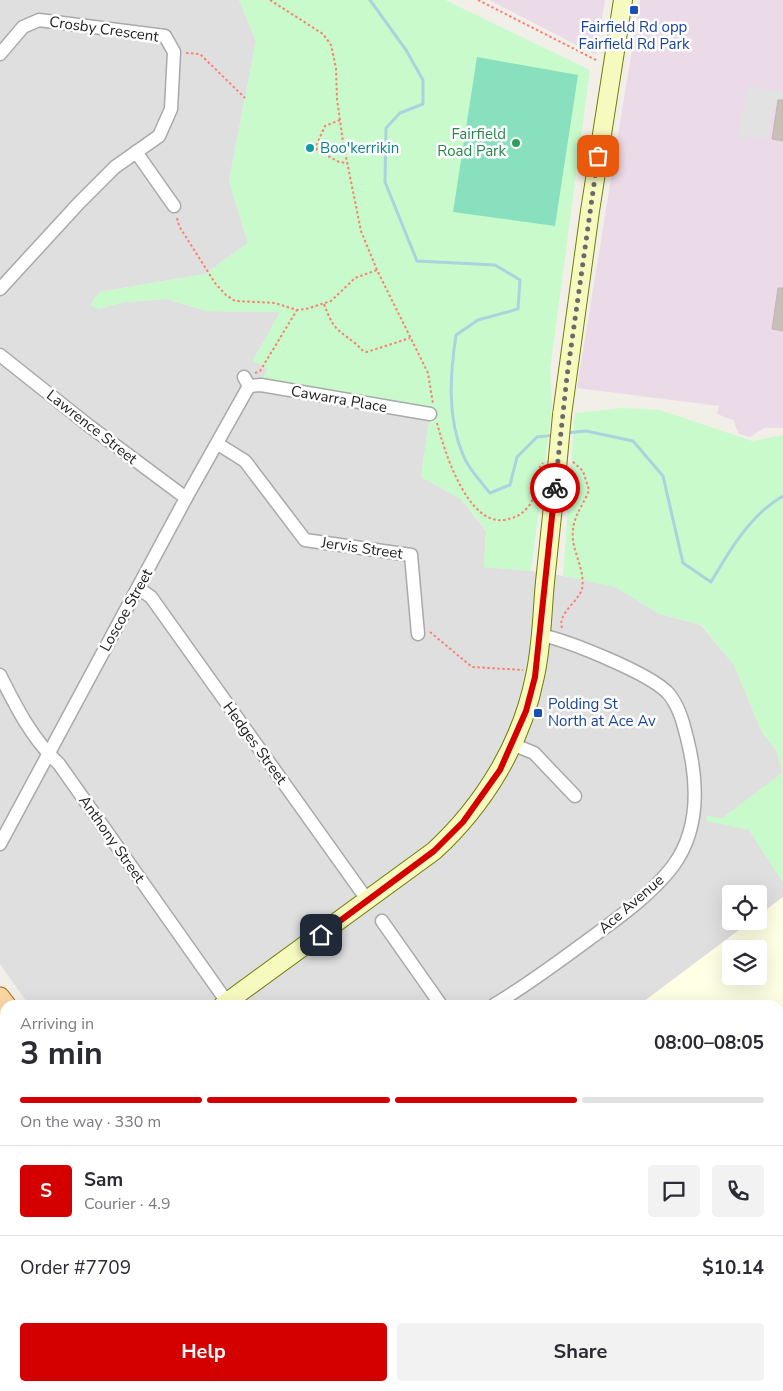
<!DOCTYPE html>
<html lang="en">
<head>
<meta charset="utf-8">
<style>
	body { margin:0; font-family:"Nunito Sans",sans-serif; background:#f2f2f3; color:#2b2b33; height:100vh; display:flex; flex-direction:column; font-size:19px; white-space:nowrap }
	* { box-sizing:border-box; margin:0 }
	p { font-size:16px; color:#7c7c81 }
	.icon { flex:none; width:28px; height:28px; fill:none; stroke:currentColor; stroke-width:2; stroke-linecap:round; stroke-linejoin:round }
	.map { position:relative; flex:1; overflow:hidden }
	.side { position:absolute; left:0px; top:1000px; width:784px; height:391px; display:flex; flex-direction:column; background:#fff; border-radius:15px 15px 0 0; box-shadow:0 5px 20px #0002 }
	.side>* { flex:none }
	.buttons { position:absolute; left:722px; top:885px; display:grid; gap:10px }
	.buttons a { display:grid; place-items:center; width:45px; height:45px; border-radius:5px; background:#fff; box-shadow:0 5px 20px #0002; font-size:25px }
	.pin { position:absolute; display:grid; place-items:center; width:42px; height:42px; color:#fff; margin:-21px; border-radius:10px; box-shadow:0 2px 8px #0006 }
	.courier { position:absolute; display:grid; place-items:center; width:50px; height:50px; margin:-25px; border:4px solid #d40000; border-radius:50%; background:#fff; color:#222; box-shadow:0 1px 6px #0007 }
	.summary em { font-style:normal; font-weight:700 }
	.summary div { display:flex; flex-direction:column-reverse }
	.summary { display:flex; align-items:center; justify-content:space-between; height:85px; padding:0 20px }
	h1 { font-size:32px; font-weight:700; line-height:38px }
	.bar { display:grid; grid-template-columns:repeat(4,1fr); gap:8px 5px; align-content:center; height:60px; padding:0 20px }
	.bar i { height:6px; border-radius:4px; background:#e1e1e2 }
	.bar .current { background:#d40000 }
	.bar p { grid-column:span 4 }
	.line { display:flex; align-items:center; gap:12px; padding:0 20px; border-top:1px solid #e1e1e2 }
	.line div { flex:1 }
	.round { display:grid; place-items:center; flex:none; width:52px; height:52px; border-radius:5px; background:#f2f2f3 }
	.action { display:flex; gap:10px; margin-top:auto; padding:10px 20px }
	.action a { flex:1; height:58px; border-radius:5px; background:#d40000; color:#fff; font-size:20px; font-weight:700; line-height:58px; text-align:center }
	.action a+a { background:#f2f2f3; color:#2b2b33 }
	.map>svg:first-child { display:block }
</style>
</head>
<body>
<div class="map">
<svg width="783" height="1391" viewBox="0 0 783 1391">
	<rect width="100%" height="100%" fill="#f2efe9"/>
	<g fill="#e0dfdf">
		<polygon points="0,0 239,0 256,41 229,181 248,243 205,274 99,292 98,309 125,302 166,299 207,311 281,312 253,360 268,368 262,380 431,408 421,477 461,499 486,531 484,567 531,571 583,579 615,587 660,614 701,625 734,665 762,732 777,751 783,775 783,898 759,916 759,894 731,894 731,921 751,921 640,1005 29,1005 0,964"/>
		<polygon points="0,1137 5,1138 5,1386 252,1386 256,1391 0,1391"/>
	</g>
	<g fill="#ebdbe8">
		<polygon points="489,0 605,0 596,55"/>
		<polygon points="640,0 783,0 783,428 764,428 750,437 739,434 733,420 717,414 719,406 577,388"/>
	</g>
	<path fill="#ffffe5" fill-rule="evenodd" d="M783 897V1391H297L294 1386H779V1005H639L751 921H759V915ZM731 949H759V976H731Z"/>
	<g fill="#c8facc">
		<polygon points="239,0 445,0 590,70 550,370 552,406 531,571 484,567 486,530 461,499 421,477 431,408 262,380 268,368 253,361 280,312 207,311 166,299 125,302 98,309 90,305 99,292 205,274 248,243 229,181 256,41"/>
		<polygon points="622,408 660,410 752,441 783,435 783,883 749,830 706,821 707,816 722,818 782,773 777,751 762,732 734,665 702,625 660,614 615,587 563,576 575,413"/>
	</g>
	<polygon fill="#88e0be" points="477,57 578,75 555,226 453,212"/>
	<polygon fill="#e2e2e2" points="747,87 783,92 783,110 772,108 766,139 738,137"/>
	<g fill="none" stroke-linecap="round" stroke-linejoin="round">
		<g stroke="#aad3df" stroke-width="3">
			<path d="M370 0 406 50 423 80V104L400 113 386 128 385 182 417 261 495 265 520 280 518 309 478 320 456 335C450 375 447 417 463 455 468 468 481 482 490 493L510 485 517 457 537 437 554 435"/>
			<path d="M567 433 586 431 633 441 663 476 683 563 711 582C729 551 751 514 783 496"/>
		</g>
	</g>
	<g fill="#c7bfb8" stroke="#c4b6ab">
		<polygon points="778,100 783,100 783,141 772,139"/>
		<polygon points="778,288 783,288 783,331 772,329"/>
	</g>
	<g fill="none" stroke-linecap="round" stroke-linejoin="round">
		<defs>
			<polyline id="service" points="769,1391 771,1386"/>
			<g id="minor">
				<polyline points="0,54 23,27 39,20 165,36 174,52 171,109 159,136 115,167 79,203 0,289"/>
				<polyline points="136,152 174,206"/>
				<polyline points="0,355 88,425 186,498"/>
				<polyline points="249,386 261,385 430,414"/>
				<polyline points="218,444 245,461 305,540 411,555 418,634"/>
				<polyline points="138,588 151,597 368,901"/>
				<path d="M0 675C16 707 32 739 59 764L227 1002"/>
				<polyline points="512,744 534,753 575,796"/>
				<polyline points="0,844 186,498 249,386 244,377"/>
				<polyline points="382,921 441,1005"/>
				<path d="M494 1005C527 985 557 963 588 940 618 918 650 896 673 866 701 828 698 781 687 738 683 722 679 706 668 693 649 673 569 641 541 635"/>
				<polyline points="0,1036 5,1033"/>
				<polyline points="81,1391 87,1386"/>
			</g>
			<g id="secondary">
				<polyline points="562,415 590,211 623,0"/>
				<path d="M223 1005 434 851C484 805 522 743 535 676 542 645 542 613 545 582 549 544 553 506 557 468"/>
				<polyline points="0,1121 5,1121"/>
			</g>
			<g id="primary">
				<polyline points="0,997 6,1005"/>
				<polyline points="274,1386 277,1391"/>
			</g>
		</defs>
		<use href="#service" stroke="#a9a9a9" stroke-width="9"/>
		<use href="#minor" stroke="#a9a9a9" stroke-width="15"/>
		<use href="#secondary" stroke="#707d05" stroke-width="20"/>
		<use href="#primary" stroke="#a06b00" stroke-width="21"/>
		<g stroke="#fa8072" stroke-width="2" stroke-dasharray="2.5 2.5" stroke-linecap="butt">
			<polyline points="270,0 323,34 331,45 336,68 337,99 343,142 361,231 377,270 428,373 433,404"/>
			<polyline points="478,0 598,61"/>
			<polyline points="186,53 200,54 245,98"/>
			<polyline points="340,120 325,126 316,146 317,150 339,162 347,163"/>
			<polyline points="177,218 179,226 215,283 226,295 235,301 275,303 297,310 306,309 331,301 355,278 377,270"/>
			<path d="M324 304C333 328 335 328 355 343 360 347 361 351 367 352L410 338"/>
			<polyline points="255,373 260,371 297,310"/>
			<path d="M437 423C444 450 467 525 504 520 514 518 520 516 527 508 540 495 532 474 543 463"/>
			<path d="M562 628C557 614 578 602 582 589 585 571 575 556 573 540 571 517 582 509 589 490L583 471 572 461"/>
			<polyline points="430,632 472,667 523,670"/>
		</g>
		<use href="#service" stroke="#fff" stroke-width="6"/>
		<use href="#minor" stroke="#fff" stroke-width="12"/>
		<use href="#secondary" stroke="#f7fabf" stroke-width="18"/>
		<use href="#primary" stroke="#fcd6a4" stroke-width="19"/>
		<defs>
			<polyline id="secondary-bridge" points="557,468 562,415"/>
		</defs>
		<use href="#secondary-bridge" stroke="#707d05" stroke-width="20" stroke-linecap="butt"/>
		<use href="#secondary-bridge" stroke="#f7fabf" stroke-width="18"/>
	</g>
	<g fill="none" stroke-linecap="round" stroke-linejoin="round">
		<polyline stroke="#6b6a68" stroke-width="5" stroke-dasharray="0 9" points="555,488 567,376 598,156"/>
		<polyline stroke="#d40000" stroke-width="6" points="321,935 434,851 463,822 500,770 526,711 535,677 555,488"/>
	</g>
	<g fill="#1a4fb4" stroke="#fff" stroke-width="2">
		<rect x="629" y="5" width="10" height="10" rx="2.5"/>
		<rect x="533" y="708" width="10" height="10" rx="2.5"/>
	</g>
	<circle fill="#2e9e5b" stroke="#fff" stroke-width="2" cx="516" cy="143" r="5"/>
	<circle fill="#0f9aa8" stroke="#fff" stroke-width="2" cx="310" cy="148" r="5"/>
	<g text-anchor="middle" stroke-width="5" stroke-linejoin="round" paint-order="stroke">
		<g font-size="15" fill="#164399" stroke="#fff">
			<text x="634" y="32">Fairfield Rd opp<tspan x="634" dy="17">Fairfield Rd Park</tspan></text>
			<text x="548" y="709" text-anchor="start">Polding St<tspan x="548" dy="17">North at Ace Av</tspan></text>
		</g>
		<g font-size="15" fill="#222" stroke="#fff">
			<text transform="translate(104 29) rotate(8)" y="5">Crosby Crescent</text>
			<text transform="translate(339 399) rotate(10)" y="5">Cawarra Place</text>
			<text transform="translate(92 427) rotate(38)" y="5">Lawrence Street</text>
			<text transform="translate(362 548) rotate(8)" y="5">Jervis Street</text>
			<text transform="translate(126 610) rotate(-61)" y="5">Loscoe Street</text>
			<text transform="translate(255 743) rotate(54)" y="5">Hedges Street</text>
			<text transform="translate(112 839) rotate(55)" y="5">Anthony Street</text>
			<text transform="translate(631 904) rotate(-41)" y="5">Ace Avenue</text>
		</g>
		<g font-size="15" fill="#27864d" stroke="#fff" text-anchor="end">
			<text x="506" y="139">Fairfield<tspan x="506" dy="17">Road Park</tspan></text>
		</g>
		<g font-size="15" fill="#0d838f" stroke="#fff" text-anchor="start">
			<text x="320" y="153">Boo'kerrikin</text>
		</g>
	</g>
</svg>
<div class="buttons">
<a><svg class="icon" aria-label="locate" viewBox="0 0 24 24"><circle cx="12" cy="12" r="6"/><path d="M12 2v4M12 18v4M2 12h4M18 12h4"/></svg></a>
<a><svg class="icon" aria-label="layers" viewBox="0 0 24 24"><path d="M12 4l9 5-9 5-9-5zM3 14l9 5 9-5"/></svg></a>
</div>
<div class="pin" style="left:598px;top:156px;background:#ea580c"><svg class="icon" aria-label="bag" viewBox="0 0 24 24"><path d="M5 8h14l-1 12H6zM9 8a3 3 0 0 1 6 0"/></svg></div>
<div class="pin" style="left:321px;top:935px;background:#1f2937"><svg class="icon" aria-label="home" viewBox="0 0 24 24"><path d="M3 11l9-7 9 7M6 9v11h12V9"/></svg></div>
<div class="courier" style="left:555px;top:488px"><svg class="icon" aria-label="bike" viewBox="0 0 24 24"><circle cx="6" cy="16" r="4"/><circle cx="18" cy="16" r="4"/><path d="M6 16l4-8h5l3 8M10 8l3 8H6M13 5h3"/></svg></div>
<section class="side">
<div class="summary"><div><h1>3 min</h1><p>Arriving in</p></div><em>08:00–08:05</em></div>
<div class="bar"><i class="current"></i><i class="current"></i><i class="current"></i><i></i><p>On the way · 330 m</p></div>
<div class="line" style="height:90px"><b class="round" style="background:#d40000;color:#fff">S</b><div><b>Sam</b><p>Courier · 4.9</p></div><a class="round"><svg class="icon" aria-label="chat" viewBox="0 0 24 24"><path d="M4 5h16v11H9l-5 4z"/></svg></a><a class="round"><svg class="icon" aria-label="phone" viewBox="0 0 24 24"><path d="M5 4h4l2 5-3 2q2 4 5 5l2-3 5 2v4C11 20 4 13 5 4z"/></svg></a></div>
<div class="line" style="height:65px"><div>Order #7709</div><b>$10.14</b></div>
<div class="action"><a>Help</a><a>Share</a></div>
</section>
</div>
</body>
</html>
